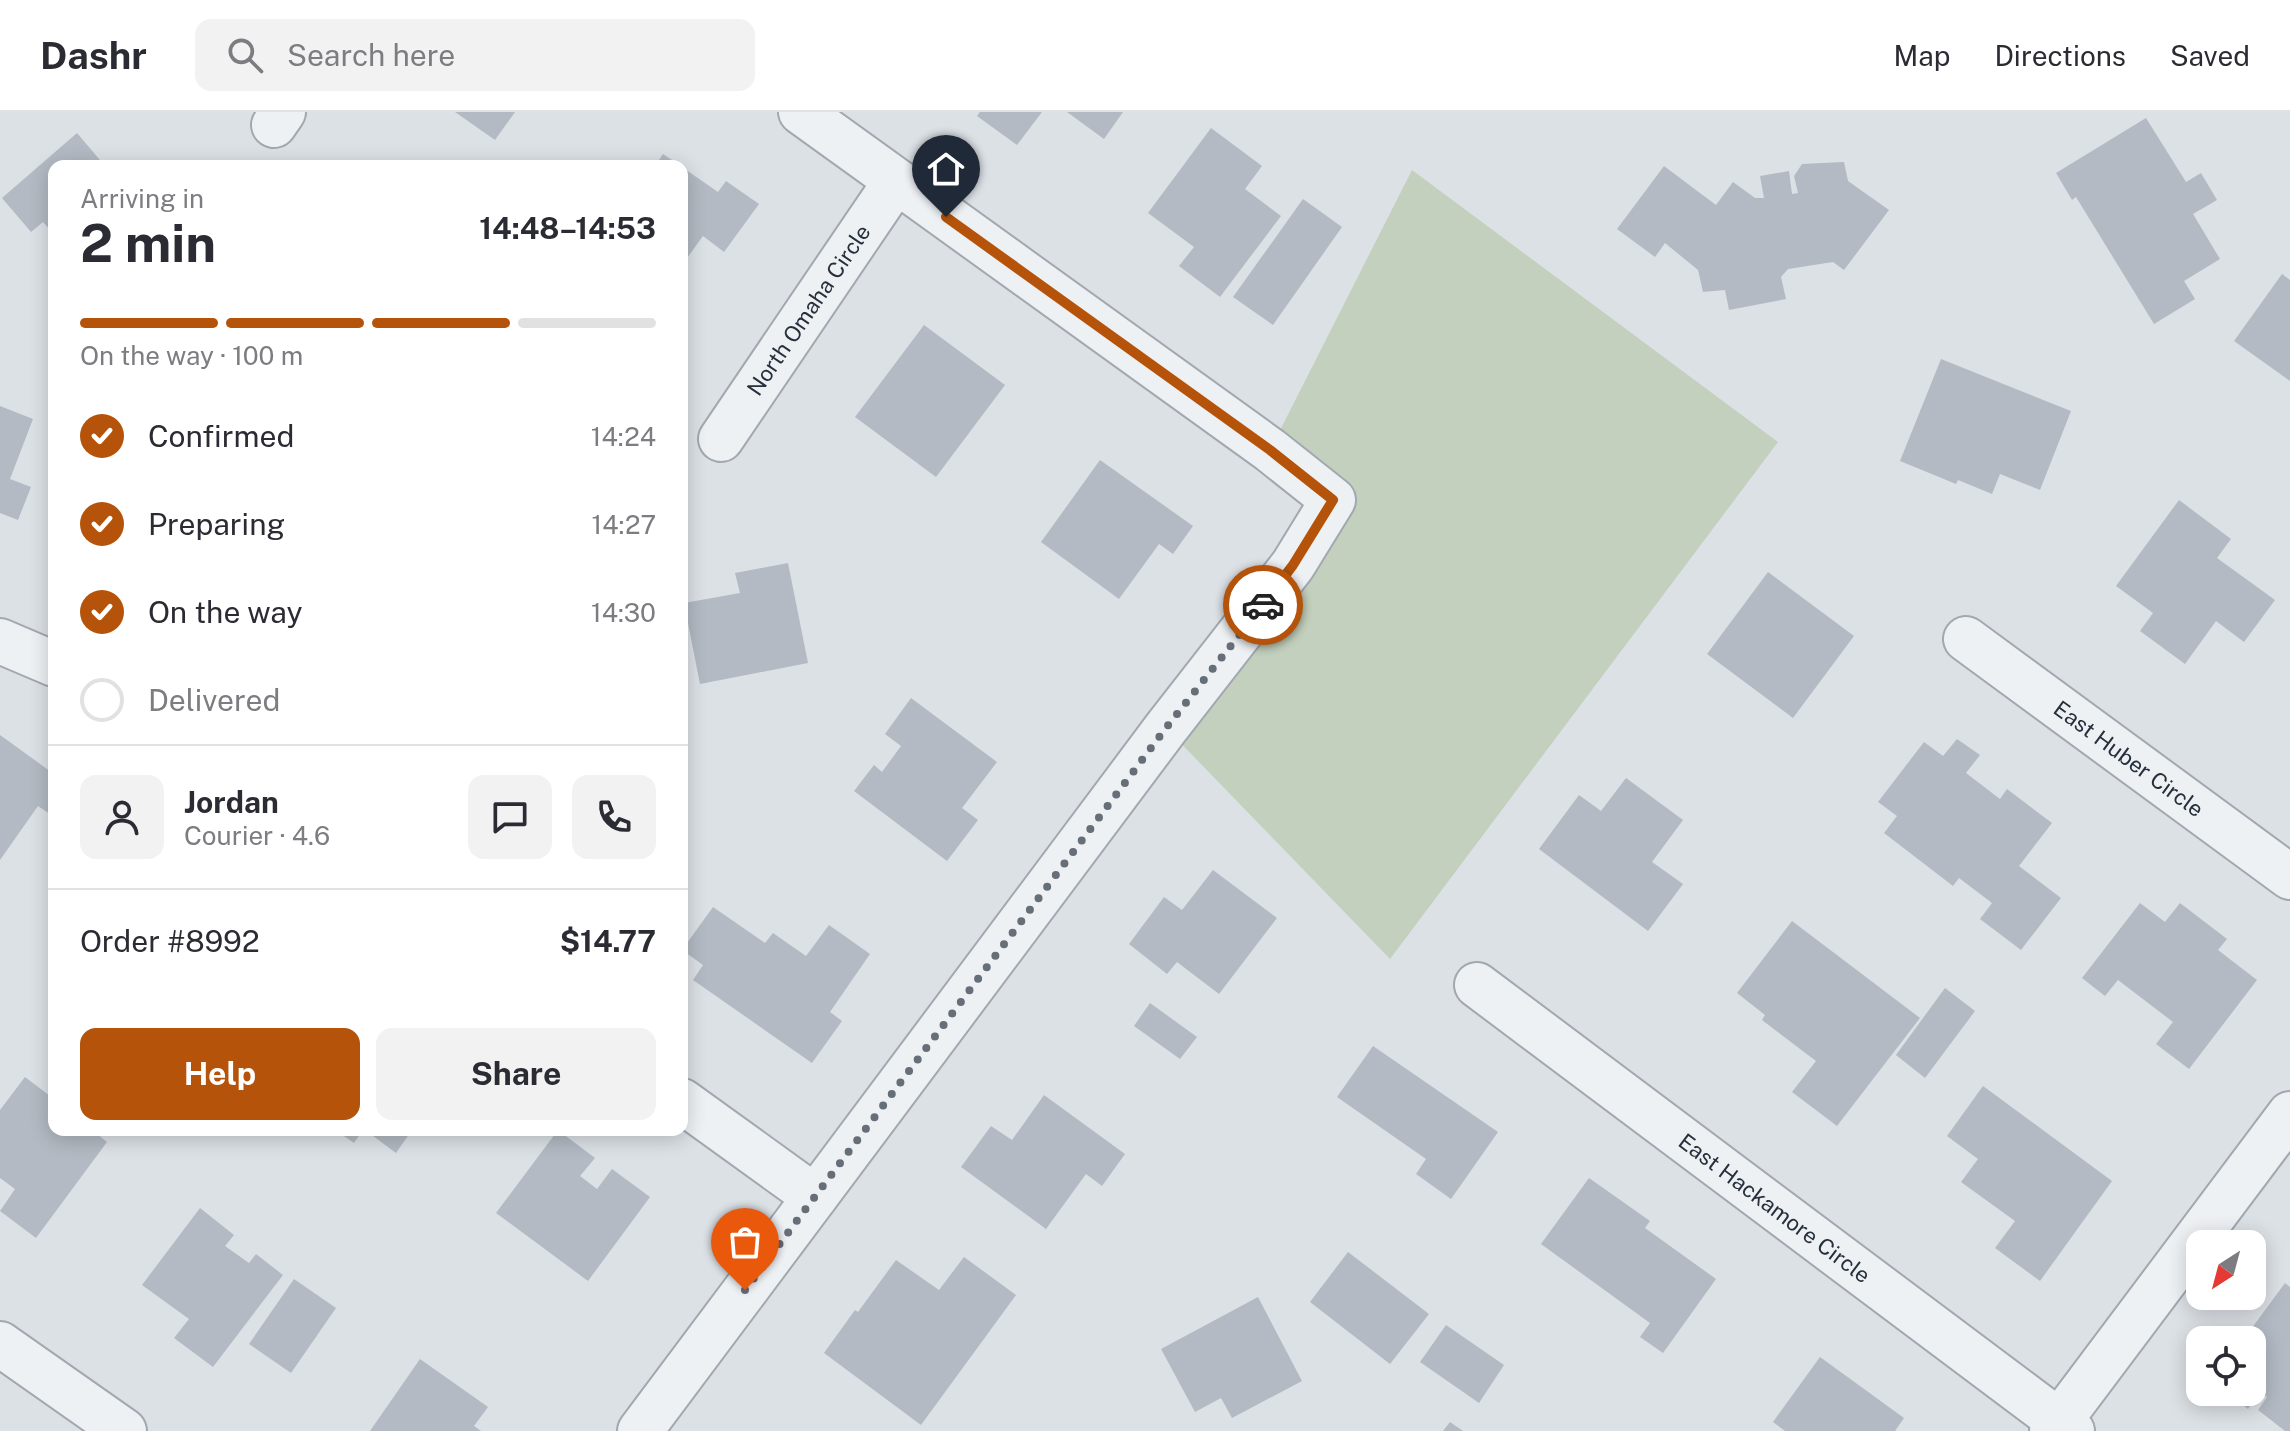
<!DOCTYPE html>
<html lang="en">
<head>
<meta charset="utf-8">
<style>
	body { margin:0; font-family:"Public Sans",sans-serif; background:#f2f2f3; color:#2b2b33; height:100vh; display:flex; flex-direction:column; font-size:30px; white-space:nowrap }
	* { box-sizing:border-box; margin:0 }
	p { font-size:26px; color:#7c7c81 }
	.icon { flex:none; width:44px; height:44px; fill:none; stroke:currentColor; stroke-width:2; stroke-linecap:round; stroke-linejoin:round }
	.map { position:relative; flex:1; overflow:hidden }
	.drawer { position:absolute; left:48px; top:48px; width:640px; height:976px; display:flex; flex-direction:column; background:#fff; border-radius:16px; box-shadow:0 4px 20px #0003 }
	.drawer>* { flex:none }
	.needle { width:52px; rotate:216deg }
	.tools { position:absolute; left:2186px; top:1118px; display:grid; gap:16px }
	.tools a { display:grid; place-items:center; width:80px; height:80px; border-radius:16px; background:#fff; box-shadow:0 4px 20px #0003; font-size:40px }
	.pin { position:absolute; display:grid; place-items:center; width:68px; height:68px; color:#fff; margin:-82px -34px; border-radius:50% 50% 50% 0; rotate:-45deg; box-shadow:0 0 8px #0007 }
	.pin .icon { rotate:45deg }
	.courier { position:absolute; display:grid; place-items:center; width:80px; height:80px; margin:-40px; border:6px solid #b45309; border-radius:50%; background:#fff; color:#222; box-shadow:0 2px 10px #0007 }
	.overview em { font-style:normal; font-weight:700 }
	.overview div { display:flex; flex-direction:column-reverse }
	.overview { display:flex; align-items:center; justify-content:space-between; height:136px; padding:0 32px }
	h1 { font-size:52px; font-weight:700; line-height:60px }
	.bar { display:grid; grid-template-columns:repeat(4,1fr); gap:12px 8px; align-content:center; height:96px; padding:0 32px }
	.bar i { height:10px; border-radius:6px; background:#e1e1e2 }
	.bar .selected { background:#b45309 }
	.bar p { grid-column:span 4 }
	.line { display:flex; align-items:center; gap:20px; padding:0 32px; border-top:2px solid #e1e1e2 }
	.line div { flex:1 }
	.round { display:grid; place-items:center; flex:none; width:84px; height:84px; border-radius:16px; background:#f2f2f3 }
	ol { padding:0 32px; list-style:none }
	li { display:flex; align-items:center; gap:24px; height:88px }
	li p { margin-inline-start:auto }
	li .icon { padding:8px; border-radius:50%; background:#b45309; color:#fff; stroke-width:4 }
	li:last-child { color:#7c7c81 }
	li i { width:44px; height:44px; border:4px solid #e1e1e2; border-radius:50% }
	.button { display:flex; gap:16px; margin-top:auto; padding:16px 32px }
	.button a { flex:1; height:92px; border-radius:16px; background:#b45309; color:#fff; font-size:32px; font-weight:700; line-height:92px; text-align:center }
	.button a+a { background:#f2f2f3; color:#2b2b33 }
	header { display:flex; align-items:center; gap:48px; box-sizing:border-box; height:112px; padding:0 40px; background:#fff; border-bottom:2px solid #e1e1e2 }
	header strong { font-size:38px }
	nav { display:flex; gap:44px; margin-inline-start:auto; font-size:28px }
	.search { width:560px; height:72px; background:#f2f2f3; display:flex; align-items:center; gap:20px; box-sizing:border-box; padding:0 28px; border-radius:16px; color:#7c7c81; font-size:30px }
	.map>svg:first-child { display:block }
</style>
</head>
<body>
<header>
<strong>Dashr</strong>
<div class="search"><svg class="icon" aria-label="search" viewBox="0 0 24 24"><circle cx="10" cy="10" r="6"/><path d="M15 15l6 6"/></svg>Search here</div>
<nav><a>Map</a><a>Directions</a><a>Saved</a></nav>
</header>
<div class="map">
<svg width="2290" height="1319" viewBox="0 0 2290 1319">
	<rect width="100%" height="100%" fill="#dce1e6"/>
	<polygon fill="#c3d0bd" points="1412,58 1778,330 1390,847 1166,616 1333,389 1270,338"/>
	<g fill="#b3bac3">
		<polygon points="455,0 515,0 495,28"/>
		<polygon points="980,0 1042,0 1017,33 977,4"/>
		<polygon points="1067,0 1123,0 1104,27"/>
		<polygon points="2146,6 2186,70 2201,61 2217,88 2193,102 2220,147 2184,169 2195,187 2154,212 2076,85 2072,88 2056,61"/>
		<polygon points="1211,16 1262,54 1245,77 1281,104 1220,185 1179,154 1194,135 1148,101"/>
		<polygon points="77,21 105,54 54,54 54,122 43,110 31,120 2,86"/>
		<polygon points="663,42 681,54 655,54"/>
		<polygon points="1844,50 1848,69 1889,98 1844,158 1833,150 1788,157 1781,165 1786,187 1729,198 1725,178 1703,180 1698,158 1665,131 1655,145 1617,117 1664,54 1716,93 1733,70 1755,86 1764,86 1760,64 1789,59 1792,82 1798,81 1794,64 1802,52"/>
		<polygon points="682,55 718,80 726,69 759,92 724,140 703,124 682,153"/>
		<polygon points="1303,87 1342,115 1273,213 1233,185"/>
		<polygon points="2282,162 2290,168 2290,269 2234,229"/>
		<polygon points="924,213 1005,273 936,365 855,305"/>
		<polygon points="1941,247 2071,299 2040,378 2000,362 1992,382 1958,368 1956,372 1900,349"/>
		<polygon points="0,294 33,307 10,367 31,375 18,408 0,401"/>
		<polygon points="1100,348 1193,414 1173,442 1159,432 1119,487 1041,430"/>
		<polygon points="2179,388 2231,427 2217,446 2275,488 2244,530 2216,509 2185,552 2140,519 2153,501 2116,474"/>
		<polygon points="788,451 808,551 700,572 684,491 740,481 735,461"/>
		<polygon points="1768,460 1854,524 1793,606 1707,542"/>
		<polygon points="911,586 997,650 962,696 978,708 947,749 854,679 874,653 882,660 901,634 885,622"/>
		<polygon points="0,623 54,662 54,702 53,704 38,694 0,748"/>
		<polygon points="1957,627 1980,643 1966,661 2000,687 2007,677 2052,711 2019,754 2061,786 2021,838 1980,807 1992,791 1959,766 1953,774 1884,721 1897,704 1878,690 1924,630 1943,644"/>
		<polygon points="1626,666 1683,708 1652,750 1683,772 1648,819 1539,737 1579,683 1601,699"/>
		<polygon points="1213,758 1277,806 1219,882 1177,850 1167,862 1129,832 1164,785 1182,798"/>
		<polygon points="2140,791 2165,810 2180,791 2227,827 2218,838 2257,868 2189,957 2156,932 2173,910 2118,868 2105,884 2082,866"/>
		<polygon points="713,795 765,831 773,821 806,844 829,813 870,842 830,900 842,909 812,951 693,868 703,853 682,838"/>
		<polygon points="1792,809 1920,906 1837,1014 1792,980 1816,949 1762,908 1765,903 1737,881"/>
		<polygon points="1945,876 1975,899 1925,966 1896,943"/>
		<polygon points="1150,891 1197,925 1180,947 1134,914"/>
		<polygon points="1373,934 1498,1020 1451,1087 1416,1062 1426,1047 1337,985"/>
		<polygon points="25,965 54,987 54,995 49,1001 54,1005 54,1018 71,1018 75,1021 77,1018 92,1018 107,1030 36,1126 0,1099 15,1077 0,1066 0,998"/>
		<polygon points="1983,974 2112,1069 2040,1169 1995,1136 2015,1109 1961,1070 1978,1047 1947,1024"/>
		<polygon points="1044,983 1125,1042 1102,1074 1086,1062 1046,1117 961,1055 991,1014 1012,1028"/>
		<polygon points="335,1018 363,1018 354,1031"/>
		<polygon points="365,1018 412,1018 396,1041"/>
		<polygon points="558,1018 595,1046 580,1064 597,1077 612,1057 650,1085 588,1169 496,1101"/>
		<polygon points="1589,1066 1650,1109 1645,1116 1716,1167 1663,1241 1640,1225 1650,1211 1541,1132"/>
		<polygon points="200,1096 234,1123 225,1134 249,1151 256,1142 283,1163 213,1255 174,1226 189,1207 142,1173"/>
		<polygon points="1348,1140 1429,1202 1390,1252 1310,1190"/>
		<polygon points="964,1145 1016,1183 921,1313 824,1241 855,1198 858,1200 896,1148 939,1178"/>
		<polygon points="294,1167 336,1196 291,1261 249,1232"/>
		<polygon points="2285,1171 2290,1175 2290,1319 2285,1319 2258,1298 2267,1285 2260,1280 2248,1297 2229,1283 2231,1280 2252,1280 2252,1228 2243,1228"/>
		<polygon points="1258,1185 1302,1269 1232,1306 1221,1286 1195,1300 1161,1237"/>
		<polygon points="1446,1213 1504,1253 1479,1291 1420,1250"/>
		<polygon points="1820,1245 1904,1306 1895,1319 1785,1319 1773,1310"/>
		<polygon points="420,1247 488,1295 474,1314 481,1319 370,1319"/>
		<polygon points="1450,1310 1463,1319 1443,1319"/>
	</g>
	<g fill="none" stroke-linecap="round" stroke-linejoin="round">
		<defs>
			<g id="minor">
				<polyline points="274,13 283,0"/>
				<path id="s1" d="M721 327 896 69"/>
				<path id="s2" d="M1966 527 2290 765"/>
				<polyline points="0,529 54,552"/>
				<path id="s3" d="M1477 873 2072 1319"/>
				<polyline points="682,989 815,1085"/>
				<polyline points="0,1232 124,1319"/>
				<polyline points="640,1319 1166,616 1293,453 1333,388 1270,338 801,0"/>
				<polyline points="2052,1319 2290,1002"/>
			</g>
		</defs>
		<use href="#minor" stroke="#a2a8b0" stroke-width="48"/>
		<use href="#minor" stroke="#eef1f4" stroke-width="44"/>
	</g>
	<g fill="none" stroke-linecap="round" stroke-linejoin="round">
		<polyline stroke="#666e78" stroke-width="8" stroke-dasharray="0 14.4" points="745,1178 1166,616 1263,493"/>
		<polyline stroke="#b45309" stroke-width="10" points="946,105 1270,338 1333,388 1293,453 1263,493"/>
	</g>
	<g text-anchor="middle" stroke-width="7" stroke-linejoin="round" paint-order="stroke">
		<g font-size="22" fill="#26303c" stroke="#ebeff4">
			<text dy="8" stroke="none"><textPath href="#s1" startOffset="156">North Omaha Circle</textPath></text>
			<text dy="8" stroke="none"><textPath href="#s2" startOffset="202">East Huber Circle</textPath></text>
			<text dy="8" stroke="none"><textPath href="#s3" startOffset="372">East Hackamore Circle</textPath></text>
		</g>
	</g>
</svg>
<div class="tools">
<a><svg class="needle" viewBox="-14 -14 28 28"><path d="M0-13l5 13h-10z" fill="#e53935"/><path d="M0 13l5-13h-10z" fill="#7c7c81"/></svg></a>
<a><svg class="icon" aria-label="locate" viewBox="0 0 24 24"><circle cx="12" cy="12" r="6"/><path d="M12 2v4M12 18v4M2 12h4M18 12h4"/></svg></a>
</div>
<div class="pin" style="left:745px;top:1178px;background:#ea580c"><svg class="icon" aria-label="bag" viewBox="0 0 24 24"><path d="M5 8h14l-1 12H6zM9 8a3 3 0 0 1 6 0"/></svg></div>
<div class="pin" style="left:946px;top:105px;background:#1f2937"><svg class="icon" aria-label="home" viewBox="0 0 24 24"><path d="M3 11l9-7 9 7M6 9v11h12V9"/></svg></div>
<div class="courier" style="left:1263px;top:493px"><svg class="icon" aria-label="car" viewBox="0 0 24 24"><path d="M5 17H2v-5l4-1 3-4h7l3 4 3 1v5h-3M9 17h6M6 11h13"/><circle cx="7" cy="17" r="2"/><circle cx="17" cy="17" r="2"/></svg></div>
<section class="drawer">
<div class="overview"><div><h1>2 min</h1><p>Arriving in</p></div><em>14:48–14:53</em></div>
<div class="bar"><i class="selected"></i><i class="selected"></i><i class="selected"></i><i></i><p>On the way · 100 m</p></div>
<ol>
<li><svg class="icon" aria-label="check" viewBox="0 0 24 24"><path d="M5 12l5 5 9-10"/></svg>Confirmed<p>14:24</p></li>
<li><svg class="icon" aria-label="check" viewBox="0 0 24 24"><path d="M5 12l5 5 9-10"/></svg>Preparing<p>14:27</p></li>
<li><svg class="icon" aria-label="check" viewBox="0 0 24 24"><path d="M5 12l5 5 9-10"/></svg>On the way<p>14:30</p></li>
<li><i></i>Delivered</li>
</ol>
<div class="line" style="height:144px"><a class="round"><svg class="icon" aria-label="person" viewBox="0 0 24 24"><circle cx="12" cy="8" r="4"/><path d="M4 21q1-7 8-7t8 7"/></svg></a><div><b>Jordan</b><p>Courier · 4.6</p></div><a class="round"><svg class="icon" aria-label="chat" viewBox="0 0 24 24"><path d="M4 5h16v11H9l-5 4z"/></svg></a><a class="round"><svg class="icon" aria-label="phone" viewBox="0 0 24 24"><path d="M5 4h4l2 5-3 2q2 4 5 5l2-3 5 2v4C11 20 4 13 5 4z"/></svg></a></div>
<div class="line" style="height:104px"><div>Order #8992</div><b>$14.77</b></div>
<div class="button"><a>Help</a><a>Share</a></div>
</section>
</div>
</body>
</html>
